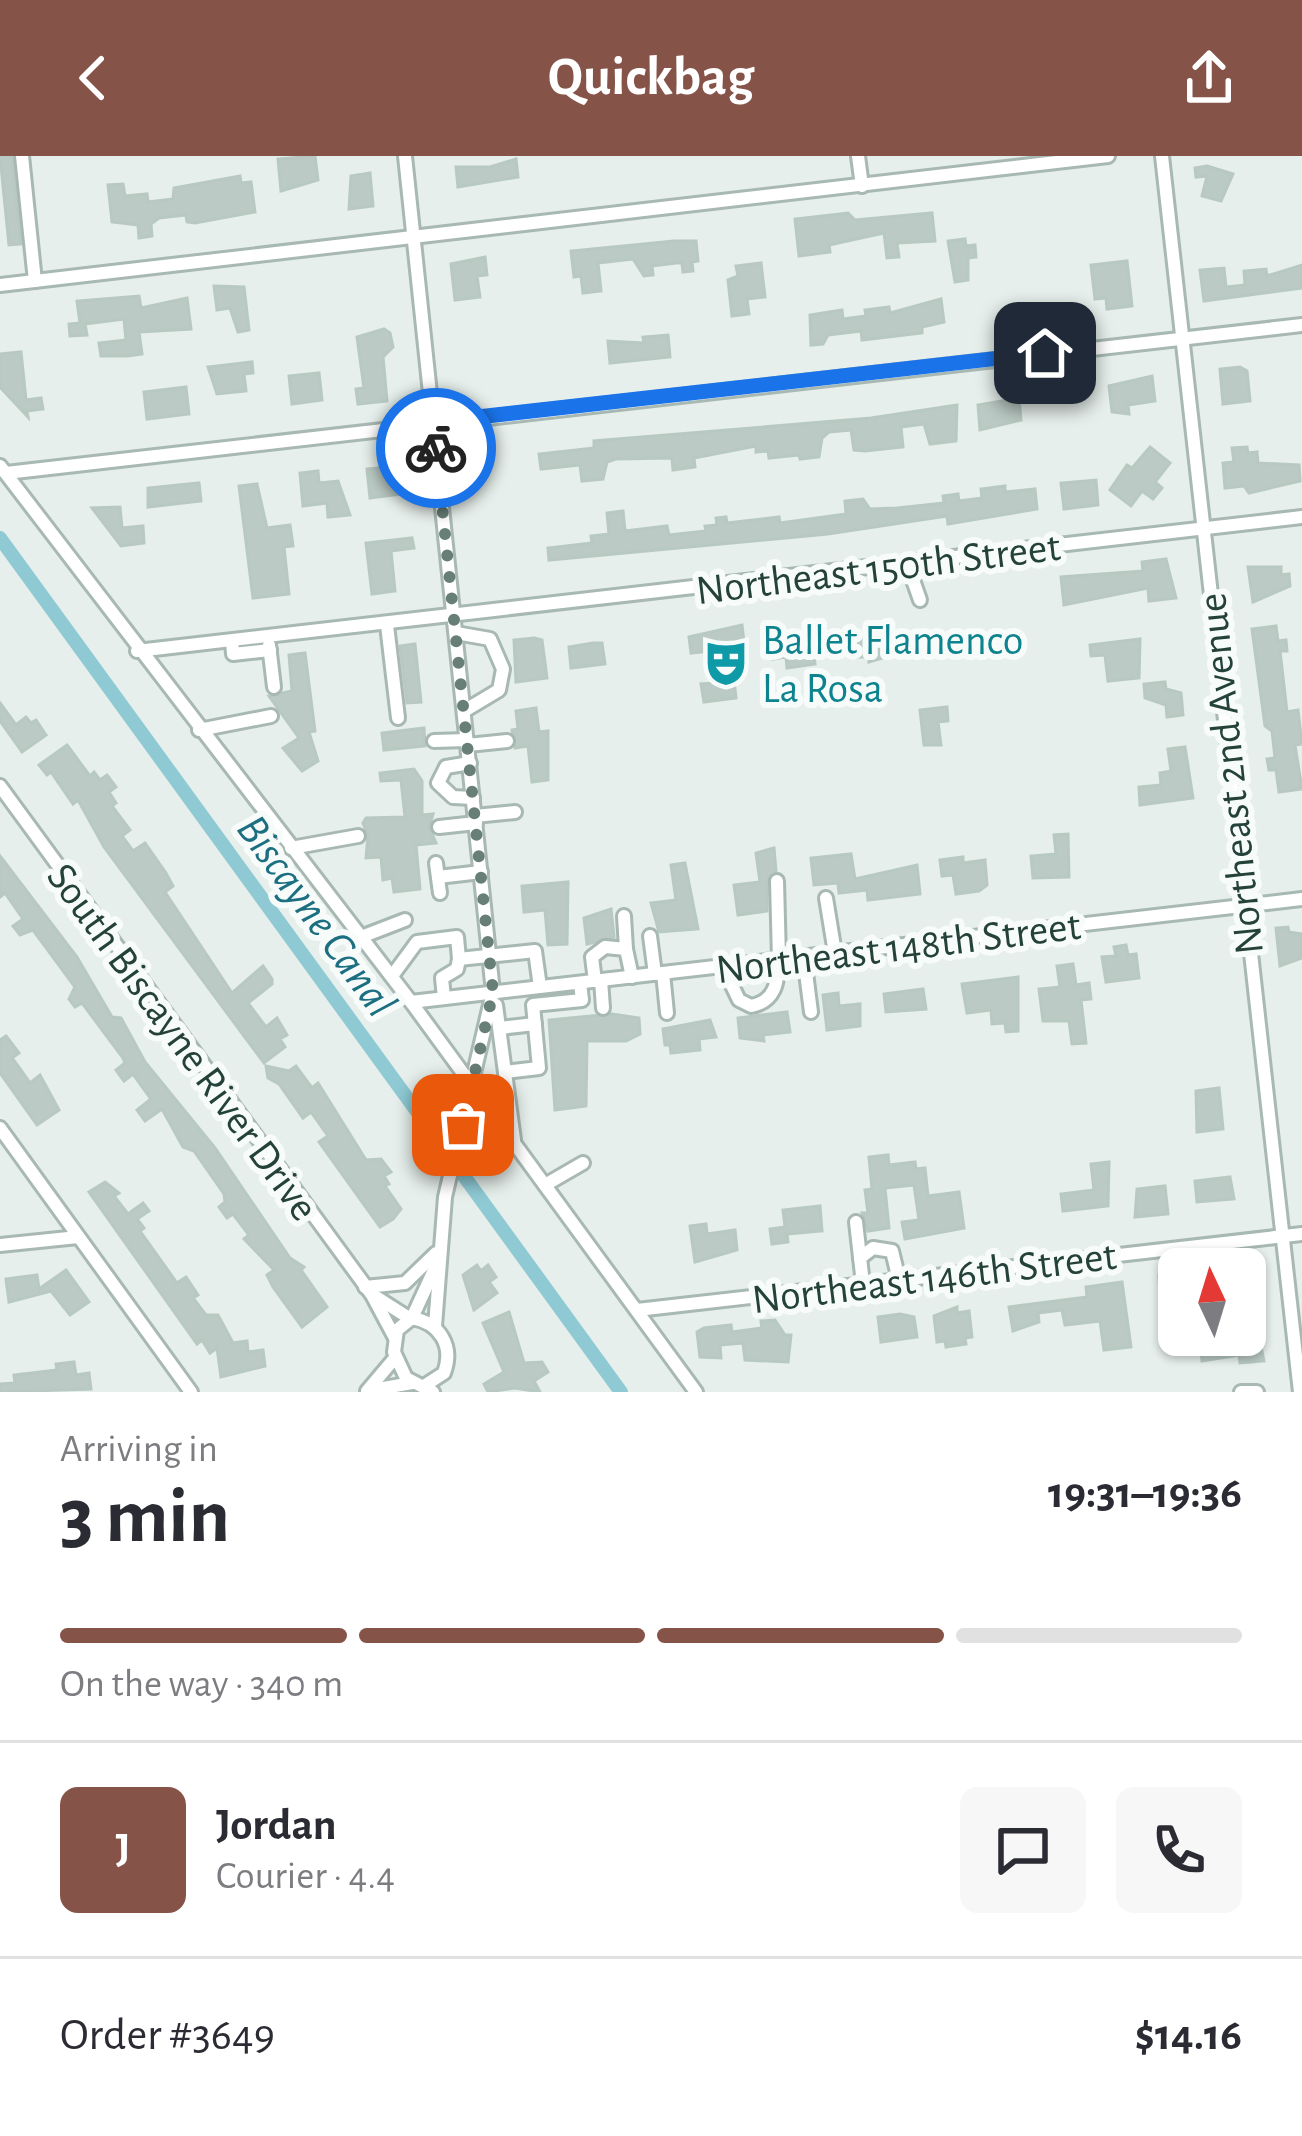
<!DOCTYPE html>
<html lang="en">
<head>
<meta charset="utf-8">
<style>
	body { margin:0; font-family:"Alegreya Sans",sans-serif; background:#f7f7f7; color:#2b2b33; height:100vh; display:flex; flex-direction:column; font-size:45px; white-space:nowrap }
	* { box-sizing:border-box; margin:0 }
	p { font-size:39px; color:#7c7c81 }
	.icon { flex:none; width:66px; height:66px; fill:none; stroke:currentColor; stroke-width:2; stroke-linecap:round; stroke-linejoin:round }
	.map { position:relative; height:1236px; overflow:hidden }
	.details { display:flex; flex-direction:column; background:#fff; flex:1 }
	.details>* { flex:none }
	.needle { width:78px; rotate:356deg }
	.fabs { position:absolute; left:1158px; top:1092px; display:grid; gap:24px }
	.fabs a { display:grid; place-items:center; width:108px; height:108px; border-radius:18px; background:#fff; box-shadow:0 3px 9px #0004; font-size:60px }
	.pin { position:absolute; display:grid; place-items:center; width:102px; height:102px; color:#fff; margin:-51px; border-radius:24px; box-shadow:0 6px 18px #0006 }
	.courier { position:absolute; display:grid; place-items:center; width:120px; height:120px; margin:-60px; border:9px solid #1a73e8; border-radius:50%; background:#fff; color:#222; box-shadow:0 3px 15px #0007 }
	.overview em { font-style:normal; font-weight:700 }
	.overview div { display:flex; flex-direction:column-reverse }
	.overview { display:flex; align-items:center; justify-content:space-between; height:204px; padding:0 60px }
	h1 { font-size:78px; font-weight:700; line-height:90px }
	.bar { display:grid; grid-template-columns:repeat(4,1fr); gap:18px 12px; align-content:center; height:144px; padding:0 60px }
	.bar i { height:15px; border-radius:9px; background:#e1e1e2 }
	.bar .selected { background:#855347 }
	.bar p { grid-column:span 4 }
	.line { display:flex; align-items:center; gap:30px; padding:0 60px; border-top:3px solid #e1e1e2 }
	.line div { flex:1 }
	.round { display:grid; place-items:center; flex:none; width:126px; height:126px; border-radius:18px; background:#f7f7f7 }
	header { display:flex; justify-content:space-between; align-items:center; height:156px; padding:0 60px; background:#855347; color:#fff; font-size:54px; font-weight:700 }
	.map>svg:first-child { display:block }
</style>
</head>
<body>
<header><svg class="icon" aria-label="back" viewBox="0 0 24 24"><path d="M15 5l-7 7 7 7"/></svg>Quickbag<svg class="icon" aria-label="share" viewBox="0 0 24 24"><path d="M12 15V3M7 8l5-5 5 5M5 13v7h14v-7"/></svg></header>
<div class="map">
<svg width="1302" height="1236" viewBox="0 0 1302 1236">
	<rect width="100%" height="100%" fill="#e6efeb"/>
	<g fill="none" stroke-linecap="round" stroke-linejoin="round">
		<polyline stroke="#8ec9d4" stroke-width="14" points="0,382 621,1236"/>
	</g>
	<g fill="#bbcac4" stroke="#b8c9c2" stroke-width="3">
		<polygon points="0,0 12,0 21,88 9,89"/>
		<polygon points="315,0 318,24 281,35 278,3"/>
		<polygon points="516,3 518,21 458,31 456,11 490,11"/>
		<polygon points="1207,10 1233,18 1221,45 1202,40 1207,20 1196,21 1195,12"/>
		<polygon points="370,17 373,50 349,53 351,20"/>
		<polygon points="240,20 241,27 251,26 255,56 195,67 187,66 186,59 159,62 151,68 152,80 139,82 138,69 112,66 108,29 123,28 125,40 147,38 148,46 173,43 174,32"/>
		<polygon points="848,57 855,64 932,57 935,85 897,87 899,101 887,102 884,77 829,89 830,96 799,100 795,63"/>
		<polygon points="965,83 966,90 975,89 976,101 968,102 968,124 955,126 948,85"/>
		<polygon points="674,85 696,85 698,105 692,106 693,115 683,116 682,107 676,107 652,110 653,119 644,120 633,103 598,107 601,135 583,137 581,120 574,121 571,95"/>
		<polygon points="485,101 487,119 477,120 480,141 455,144 451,108"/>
		<polygon points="1127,105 1132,150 1107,153 1106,142 1095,143 1091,109"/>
		<polygon points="761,107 765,141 747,143 749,158 732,160 728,124 738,120 736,110"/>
		<polygon points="1302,109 1302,132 1204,145 1200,114 1224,112 1226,131 1245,129 1244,115 1266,113 1267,120"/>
		<polygon points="214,130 244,131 249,174 238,176 230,152 217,154"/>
		<polygon points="139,140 141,152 187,142 191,173 139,176 142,198 128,200 101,200 99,187 126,184 124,163 85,168 87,179 70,180 69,168 80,167 77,145"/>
		<polygon points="941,143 944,166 922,171 922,177 862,184 861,175 828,179 823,188 811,189 810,159 842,154 843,163 866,160 865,154 889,151 890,157"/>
		<polygon points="384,173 390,177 393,191 383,201 387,245 358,248 356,233 364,232 357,181"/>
		<polygon points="668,179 670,201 610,207 608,185 644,187 643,181"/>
		<polygon points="21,196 26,244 41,242 43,253 27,255 28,261 0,231 0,198"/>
		<polygon points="252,206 253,217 244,218 246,235 217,238 208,211"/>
		<polygon points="1240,211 1247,215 1250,245 1223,248 1220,213"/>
		<polygon points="319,217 322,244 292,248 289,220"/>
		<polygon points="1152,220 1155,245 1128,249 1129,258 1112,256 1109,230"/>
		<polygon points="186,231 189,258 147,263 144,236"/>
		<polygon points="1019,242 1021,264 980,274 978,249"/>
		<polygon points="957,249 956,285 930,288 924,268 901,271 903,291 865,295 854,294 851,274 829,276 822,282 819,301 800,303 799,299 769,302 768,295 756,296 756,290 694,302 695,311 673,314 672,302 616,303 607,306 603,323 582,325 580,309 541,313 539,298 594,292 594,285 871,262"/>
		<polygon points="1150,291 1170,307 1155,326 1162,332 1153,343 1142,335 1131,350 1110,334 1127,309 1132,312"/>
		<polygon points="1247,291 1248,297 1257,296 1258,307 1299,309 1300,325 1249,337 1244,330 1225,332 1223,307 1234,306 1232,292"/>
		<polygon points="398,310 401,338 370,342 367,313"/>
		<polygon points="318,315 319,327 338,325 350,359 328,361 327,347 303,350 300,317"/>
		<polygon points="1096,324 1098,349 1064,353 1061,327"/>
		<polygon points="199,327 201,345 148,351 148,332"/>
		<polygon points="257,328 267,372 290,369 293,390 284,391 289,438 253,442 239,330"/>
		<polygon points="1005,330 1005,336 1035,333 1037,353 948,368 947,360 828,378 549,404 548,392 592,387 591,380 609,378 607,357 623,355 625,375 667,370 669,379 706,375 705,370 717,369 716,362 726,361 727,367 779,361 780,367 846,358 845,345 863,343 870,353 897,352 944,347 943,340 958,338 959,345 982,342 981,333"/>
		<polygon points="120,351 122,372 143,370 144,387 121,390 92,352"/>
		<polygon points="412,382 414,392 391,395 395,435 372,438 366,387"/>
		<polygon points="1166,403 1176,442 1149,445 1148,432 1064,449 1061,421 1143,415 1142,406"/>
		<polygon points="1248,411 1281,411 1281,419 1289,418 1290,430 1253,446"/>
		<polygon points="742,469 745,496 731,498 736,542 704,546 701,528 717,527 716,517 722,517 719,494 691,497 689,481"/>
		<polygon points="1276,470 1278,485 1286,484 1287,495 1280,495 1287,556 1298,554 1302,588 1295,589 1302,633 1279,636 1276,614 1269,614 1267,603 1275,602 1272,575 1265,570 1252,473"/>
		<polygon points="782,476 802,477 803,485 812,484 815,508 787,512 786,501 773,503 770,478"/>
		<polygon points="894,478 896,498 869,506 869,501 854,501 854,482"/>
		<polygon points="534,482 542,484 547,522 516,526 514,484"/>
		<polygon points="1140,483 1139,522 1108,525 1105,499 1091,500 1090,489"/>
		<polygon points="593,487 602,487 605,508 571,512 569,491"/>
		<polygon points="415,488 421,546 407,547 400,490"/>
		<polygon points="305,497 315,575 309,576 318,605 302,615 283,592 299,582 269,540 292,535 289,499"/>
		<polygon points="1165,526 1166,533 1181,537 1183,559 1167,561 1166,549 1145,542 1144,528"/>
		<polygon points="0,547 16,569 26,561 31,567 36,564 46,579 22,596 0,565"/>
		<polygon points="947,551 948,565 938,566 941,589 924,589 920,554"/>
		<polygon points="536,552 539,576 548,575 548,624 532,626 528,590 515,592 512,574 518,573 516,555"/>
		<polygon points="424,572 425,590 384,594 382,577"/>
		<polygon points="67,589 90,620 94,616 100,624 107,619 116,631 109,636 116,647 112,650 130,674 122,680 133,695 145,687 166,717 173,730 165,736 232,837 263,810 272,823 272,828 248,847 266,871 277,862 287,879 280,883 285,891 264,907 104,691 78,644 73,648 51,616 47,619 39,609"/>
		<polygon points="1185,591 1193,642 1140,649 1139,631 1161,629 1160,617 1171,615 1168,593"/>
		<polygon points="414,613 422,625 422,659 433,658 429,671 436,687 416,689 420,733 394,736 392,722 383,724 381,701 366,702 368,679 363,667 366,662 405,661 401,624 381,625 380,617"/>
		<polygon points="1068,678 1069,721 1033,722 1031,700 1056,698 1054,679"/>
		<polygon points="774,692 776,715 767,724 767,755 738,759 734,729 760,726 756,697"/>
		<polygon points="851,698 855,723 917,709 920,738 868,744 867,734 839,737 838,727 814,729 811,702"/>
		<polygon points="0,700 77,801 112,861 121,862 145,906 215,992 290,1102 304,1111 301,1114 327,1151 302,1171 273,1131 267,1119 274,1114 244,1083 249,1079 233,1058 227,1062 219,1051 225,1046 224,1038 194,995 183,991 162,953 145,965 137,954 151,943 133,918 124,925 116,914 125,907 123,902 82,847 75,851 69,843 75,831 33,774 20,779 13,770 23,763 5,737 0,741"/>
		<polygon points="963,701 963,707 985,704 987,729 979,735 956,738 953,719 942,720 940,704"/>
		<polygon points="685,707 698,773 659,776 651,747 676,744 671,709"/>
		<polygon points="568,726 567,788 548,789 545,754 524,756 522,730"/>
		<polygon points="611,753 614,781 587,788 584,762"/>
		<polygon points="1288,771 1289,776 1302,778 1302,802 1280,810 1276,772"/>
		<polygon points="1126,789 1128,799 1136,798 1139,822 1106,826 1102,801 1116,800 1114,791"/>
		<polygon points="1073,808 1076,829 1089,827 1091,843 1081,844 1086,887 1072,888 1069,865 1043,865 1039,833 1060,831 1057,810"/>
		<polygon points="1018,821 1018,875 1006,876 1005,867 992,868 991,854 967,857 962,828"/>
		<polygon points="923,833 926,853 886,856 884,838"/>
		<polygon points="838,837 839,850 860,848 860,870 827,874 823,839"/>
		<polygon points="787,856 790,876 763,879 764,885 740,882 738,862"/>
		<polygon points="612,858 639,862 640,878 626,885 587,885 586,950 555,954 549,864"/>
		<polygon points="710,864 716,881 699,883 700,894 671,897 670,889 665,889 663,873"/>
		<polygon points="6,880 19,897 12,902 18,910 30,927 40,919 59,954 37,969 0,917 0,884"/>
		<polygon points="266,910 289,915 296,910 312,932 318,927 366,1004 381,1003 391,1016 384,1020 389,1028 385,1030 401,1053 393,1063 380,1071 319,986 328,980 311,956 303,962 279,928 268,922"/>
		<polygon points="1219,932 1223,973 1197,976 1196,935"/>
		<polygon points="888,999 889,1009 915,1006 916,1013 925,1012 928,1040 959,1036 964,1072 905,1083 902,1066 919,1064 914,1029 885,1032 889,1072 868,1075 862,1057 868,1057 865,1034 872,1033 869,1001"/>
		<polygon points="1109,1006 1108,1050 1063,1055 1061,1038 1094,1034 1091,1008"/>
		<polygon points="1230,1021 1234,1043 1197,1046 1195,1025"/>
		<polygon points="105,1026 119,1037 114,1040 128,1058 143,1047 149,1055 137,1063 144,1072 140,1075 177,1127 186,1121 198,1139 193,1142 206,1159 218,1159 233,1187 247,1185 248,1196 263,1194 265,1210 221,1221 217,1192 210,1197 202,1184 197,1188 89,1036"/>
		<polygon points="1165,1030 1168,1058 1135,1061 1137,1033"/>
		<polygon points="820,1050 822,1075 787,1078 788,1086 772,1088 770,1073 785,1071 783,1054"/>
		<polygon points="706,1068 707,1078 735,1074 737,1094 695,1106 690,1070"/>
		<polygon points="477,1109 481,1115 488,1109 496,1121 489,1126 497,1137 474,1154 463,1119"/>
		<polygon points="66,1114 89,1146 70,1159 51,1135 9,1146 6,1123 37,1119 39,1133"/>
		<polygon points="1179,1117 1179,1179 1168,1181 1167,1172 1161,1173 1159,1119"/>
		<polygon points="1122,1126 1131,1191 1104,1194 1100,1165 1065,1169 1062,1154 1038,1157 1039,1166 1013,1175 1009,1151 1087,1141 1086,1131"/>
		<polygon points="957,1151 957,1157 969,1155 972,1181 965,1182 966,1188 946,1191 945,1185 937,1186 934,1160"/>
		<polygon points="509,1156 524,1207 542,1206 548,1216 534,1225 540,1236 515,1232 488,1236 484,1228 504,1216 483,1167"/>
		<polygon points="900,1158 914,1161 917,1181 881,1186 878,1161"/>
		<polygon points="775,1164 785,1179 791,1179 788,1206 745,1204 743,1187 720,1189 721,1202 700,1201 697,1176 704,1172 731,1169 732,1176 762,1172 761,1165"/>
		<polygon points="1257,1172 1264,1205 1240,1207 1239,1199 1202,1205 1199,1179 1245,1179 1245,1173"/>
		<polygon points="74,1206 76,1219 89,1217 91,1233 0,1236 0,1228 15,1227 14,1219 57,1214 56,1208"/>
	</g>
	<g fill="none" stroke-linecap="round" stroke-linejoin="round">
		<defs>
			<g id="minor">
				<polyline points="22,0 35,125"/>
				<polyline points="405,0 493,836 445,1041 435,1170"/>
				<polyline points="858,0 862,30"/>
				<polyline points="1162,0 1300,1236"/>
				<polyline points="0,129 1108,0"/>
				<polyline points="0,310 411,846 696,1236"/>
				<polyline points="6,317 1302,169"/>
				<polyline points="907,407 920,444"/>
				<polyline points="387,469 398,562"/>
				<polyline points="456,477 490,483 503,513 499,534 464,555"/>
				<polyline points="232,485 233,498 270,494"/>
				<polyline points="269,489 274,531"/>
				<polyline points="137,495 1302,361"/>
				<polyline points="199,574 271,560"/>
				<polyline points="434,585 467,584"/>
				<polyline points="468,589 507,585"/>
				<polyline points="470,607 446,611 438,627 453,641 473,642"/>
				<polyline points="0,630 372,1139 395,1182"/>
				<polyline points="475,660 515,656"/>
				<polyline points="439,671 476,667"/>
				<polyline points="291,692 358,680"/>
				<polyline points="436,707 440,737"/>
				<polyline points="438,721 481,716"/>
				<polyline points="777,725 779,804"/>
				<polyline points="826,742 835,797"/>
				<polyline points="624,760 626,793"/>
				<polyline points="650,780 655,818"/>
				<polyline points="361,781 405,764"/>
				<polyline points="804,801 811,856"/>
				<path d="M723 811 739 844 751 850C774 846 780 826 776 804"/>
				<polyline points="663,817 667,857"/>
				<polyline points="392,820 417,786 457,781 459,803 535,795 540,831"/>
				<polyline points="601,824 603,852"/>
				<polyline points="595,825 592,801 605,791 626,793 632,821"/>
				<polyline points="444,842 442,822 457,813 459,803"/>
				<polyline points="411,846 1302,743"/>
				<polyline points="496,849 514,984"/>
				<polyline points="500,872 535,868"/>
				<polyline points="505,916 539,912 533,849 582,844 580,827"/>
				<polyline points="0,972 191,1236"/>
				<polyline points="545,1029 583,1007"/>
				<polyline points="856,1066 863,1128"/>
				<polyline points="0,1089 78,1081"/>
				<polyline points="860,1102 873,1092 892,1095 899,1124"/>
				<polyline points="365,1131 405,1127 436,1097"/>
				<polyline points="373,1139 409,1162"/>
				<polyline points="637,1154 1302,1078"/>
				<path d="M412 1162C440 1167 454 1190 444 1217L424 1230"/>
				<polyline points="394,1203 367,1235 412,1227"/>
				<polyline points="433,1236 406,1222 394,1196 397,1174 412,1162 435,1112"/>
				<polyline points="1241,1236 1257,1236"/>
			</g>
		</defs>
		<use href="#minor" stroke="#a8b8b2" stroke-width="18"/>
		<use href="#minor" stroke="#fff" stroke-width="12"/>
	</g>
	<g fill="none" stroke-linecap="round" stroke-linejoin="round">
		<polyline stroke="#687f78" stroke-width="12" stroke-dasharray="0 21.6" points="436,292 493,836 463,969"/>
		<polyline stroke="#1a73e8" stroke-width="15" points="436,292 434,266 1045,197"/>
	</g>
	<defs>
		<symbol id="theatre-bare" viewBox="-9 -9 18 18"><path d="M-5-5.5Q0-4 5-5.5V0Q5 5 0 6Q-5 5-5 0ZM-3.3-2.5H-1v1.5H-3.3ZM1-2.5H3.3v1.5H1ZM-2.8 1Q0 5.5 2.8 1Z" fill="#0f9aa8" stroke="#f7fbf9" stroke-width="2.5" paint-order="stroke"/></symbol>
	</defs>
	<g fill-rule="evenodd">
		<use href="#theatre-bare" x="693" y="474" width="66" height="66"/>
	</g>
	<g text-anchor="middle" stroke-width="12" stroke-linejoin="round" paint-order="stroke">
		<g font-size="42" fill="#24423a" stroke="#f7fbf9">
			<text transform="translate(878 411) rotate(-7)" y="15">Northeast 150th Street</text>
			<text transform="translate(1229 618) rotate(-96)" y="15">Northeast 2nd Avenue</text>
			<text transform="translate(898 790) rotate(-7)" y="15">Northeast 148th Street</text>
			<text transform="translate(184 885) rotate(54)" y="15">South Biscayne River Drive</text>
			<text transform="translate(934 1120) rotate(-7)" y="15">Northeast 146th Street</text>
		</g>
		<g font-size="42" fill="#0d838f" stroke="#f7fbf9" text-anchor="start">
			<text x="762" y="498">Ballet Flamenco<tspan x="762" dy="48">La Rosa</tspan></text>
		</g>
		<g font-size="45" font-style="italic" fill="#1c6f80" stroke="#f7fbf9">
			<text transform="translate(318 759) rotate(54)" y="16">Biscayne Canal</text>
		</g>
	</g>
</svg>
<div class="fabs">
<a><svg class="needle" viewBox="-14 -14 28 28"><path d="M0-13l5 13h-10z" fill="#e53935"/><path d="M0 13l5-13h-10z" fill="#7c7c81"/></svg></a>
</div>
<div class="pin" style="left:463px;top:969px;background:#ea580c"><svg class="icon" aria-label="bag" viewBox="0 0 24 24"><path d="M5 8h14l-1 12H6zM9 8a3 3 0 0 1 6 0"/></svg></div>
<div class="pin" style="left:1045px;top:197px;background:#1f2937"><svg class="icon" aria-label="home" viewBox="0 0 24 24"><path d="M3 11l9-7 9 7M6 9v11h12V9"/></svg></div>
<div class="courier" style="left:436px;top:292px"><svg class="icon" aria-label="bike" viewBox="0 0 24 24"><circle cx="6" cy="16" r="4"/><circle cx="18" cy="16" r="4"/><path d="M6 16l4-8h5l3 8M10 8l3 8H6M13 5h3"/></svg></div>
</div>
<section class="details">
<div class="overview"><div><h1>3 min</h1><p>Arriving in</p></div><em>19:31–19:36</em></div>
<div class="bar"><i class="selected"></i><i class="selected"></i><i class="selected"></i><i></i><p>On the way · 340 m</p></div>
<div class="line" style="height:216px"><b class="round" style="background:#855347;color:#fff">J</b><div><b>Jordan</b><p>Courier · 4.4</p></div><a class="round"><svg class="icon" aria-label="chat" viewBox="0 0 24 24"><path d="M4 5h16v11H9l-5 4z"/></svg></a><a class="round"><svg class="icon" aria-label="phone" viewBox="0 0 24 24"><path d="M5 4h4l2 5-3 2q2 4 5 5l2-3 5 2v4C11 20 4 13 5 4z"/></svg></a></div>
<div class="line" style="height:156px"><div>Order #3649</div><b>$14.16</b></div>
</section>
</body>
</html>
